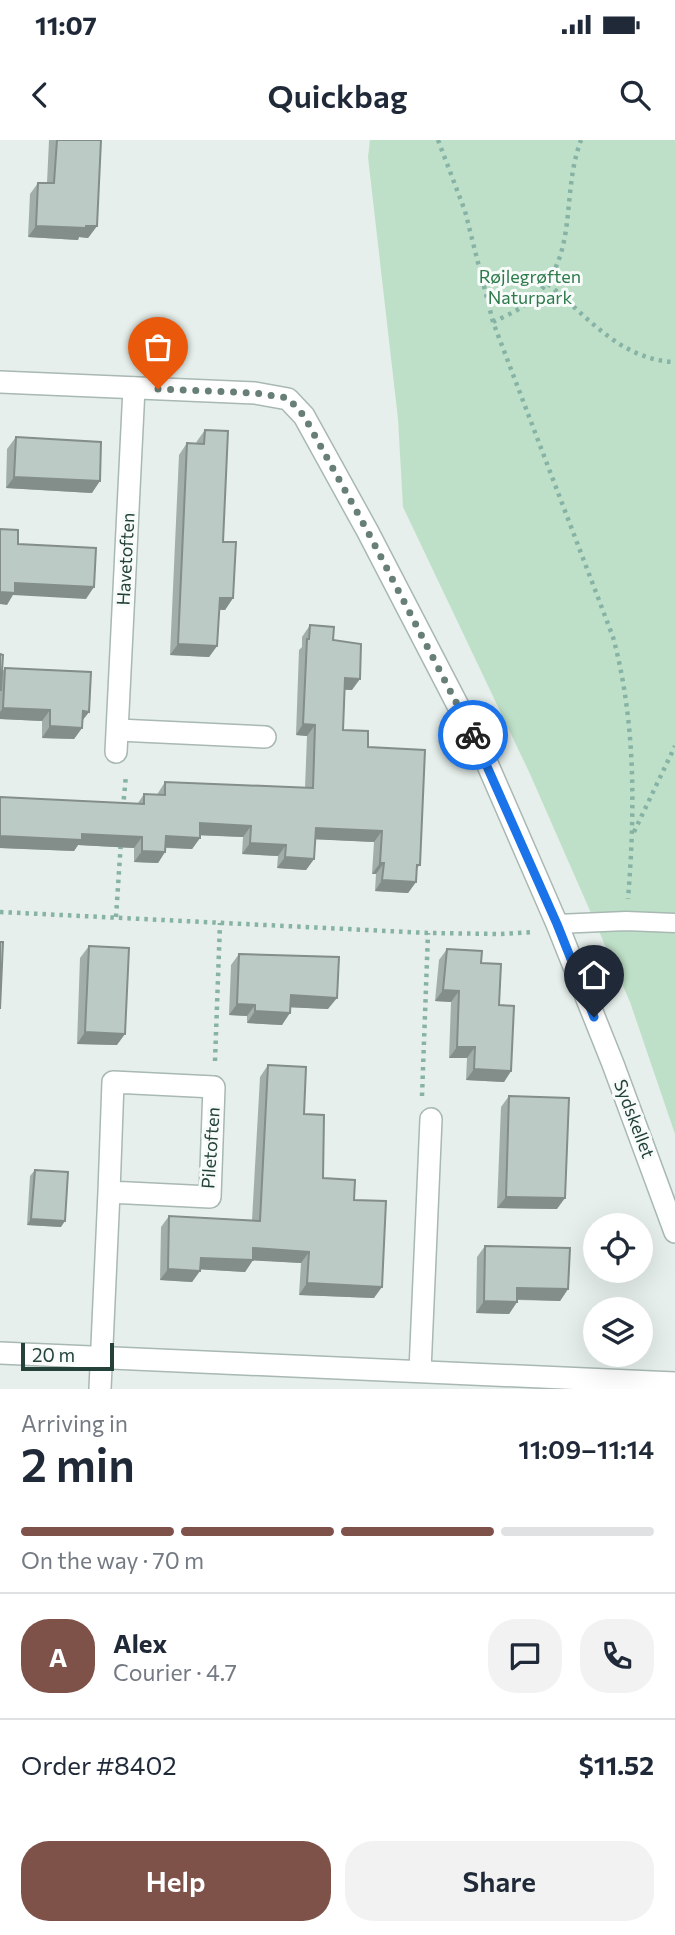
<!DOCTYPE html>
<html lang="en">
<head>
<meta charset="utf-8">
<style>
	body { margin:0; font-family:Commissioner,sans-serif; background:#f2f2f3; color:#1f2937; height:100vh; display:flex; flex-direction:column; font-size:26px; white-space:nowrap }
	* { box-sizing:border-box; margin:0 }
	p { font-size:23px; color:#747a83 }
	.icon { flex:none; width:38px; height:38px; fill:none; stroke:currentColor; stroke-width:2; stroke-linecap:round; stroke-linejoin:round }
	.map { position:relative; height:1249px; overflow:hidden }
	.sheet { display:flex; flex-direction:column; background:#fff; flex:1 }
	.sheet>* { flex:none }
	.buttons { position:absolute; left:583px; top:1073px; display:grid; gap:14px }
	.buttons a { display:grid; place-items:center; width:70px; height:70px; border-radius:50%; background:#fff; box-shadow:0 7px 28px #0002; font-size:35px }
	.scale { position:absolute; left:21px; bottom:18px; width:93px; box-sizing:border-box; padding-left:7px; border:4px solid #24423a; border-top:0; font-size:19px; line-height:24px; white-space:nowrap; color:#24423a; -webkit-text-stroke:5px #f7fbf9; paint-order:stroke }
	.pin { position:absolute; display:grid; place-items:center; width:60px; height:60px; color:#fff; margin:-72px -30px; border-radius:50% 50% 50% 0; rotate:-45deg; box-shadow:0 0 7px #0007 }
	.pin .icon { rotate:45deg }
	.courier { position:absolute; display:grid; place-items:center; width:70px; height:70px; margin:-35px; border:5px solid #1a73e8; border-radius:50%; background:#fff; color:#222; box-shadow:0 2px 9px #0007 }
	.headline em { font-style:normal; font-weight:600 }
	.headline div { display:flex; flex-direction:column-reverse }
	.headline { display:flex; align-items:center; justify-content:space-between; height:119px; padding:0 21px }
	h1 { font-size:46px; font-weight:600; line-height:52px }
	.bar { display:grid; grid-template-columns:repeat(4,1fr); gap:10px 7px; align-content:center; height:84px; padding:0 21px }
	.bar i { height:9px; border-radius:5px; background:#e0e1e3 }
	.bar .selected { background:#7f5249 }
	.bar p { grid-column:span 4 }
	.line { display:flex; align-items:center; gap:18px; padding:0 21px; border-top:2px solid #e0e1e3 }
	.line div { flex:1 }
	.round { display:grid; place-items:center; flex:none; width:74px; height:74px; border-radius:28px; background:#f2f2f3 }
	.button { display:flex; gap:14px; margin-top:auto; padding:14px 21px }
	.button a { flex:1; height:80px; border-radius:28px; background:#7f5249; color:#fff; font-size:28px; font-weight:600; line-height:80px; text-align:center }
	.button a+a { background:#f2f2f3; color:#1f2937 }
	.status { display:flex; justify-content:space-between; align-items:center; height:49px; padding:0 35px; background:#fff; direction:ltr }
	.status svg { height:19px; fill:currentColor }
	header { display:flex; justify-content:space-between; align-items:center; height:91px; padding:0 21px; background:#fff; font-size:32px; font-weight:600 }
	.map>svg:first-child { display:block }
</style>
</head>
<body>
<div class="status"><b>11:07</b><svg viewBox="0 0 49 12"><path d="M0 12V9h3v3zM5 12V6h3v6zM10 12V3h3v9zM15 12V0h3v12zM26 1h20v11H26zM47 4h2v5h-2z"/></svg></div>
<header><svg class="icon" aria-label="back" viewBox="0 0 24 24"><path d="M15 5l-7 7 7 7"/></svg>Quickbag<svg class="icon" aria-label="search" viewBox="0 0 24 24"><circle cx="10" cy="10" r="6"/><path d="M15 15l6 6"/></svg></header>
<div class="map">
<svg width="675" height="1249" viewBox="0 0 675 1249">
	<rect width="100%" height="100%" fill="#e6efeb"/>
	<polygon fill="#bfe0c8" points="370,0 675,0 675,994 630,862 530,634 403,367 398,279 368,17"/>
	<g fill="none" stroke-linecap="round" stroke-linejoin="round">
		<defs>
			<polyline id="service" points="557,784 626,781 675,783"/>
			<g id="minor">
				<polyline points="0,242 255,253 288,259 304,276 368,392 483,614 557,784 613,924 675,1092"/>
				<polyline points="118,590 265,597"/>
				<polyline points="116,612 134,248"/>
				<polyline points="0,1213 675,1243"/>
				<polyline points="420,1231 431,979"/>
				<polyline points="100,1249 109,1052 210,1057 214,947 113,942 109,1052"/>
			</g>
		</defs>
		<use href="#service" stroke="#a8b8b2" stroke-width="21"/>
		<use href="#minor" stroke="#a8b8b2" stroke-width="24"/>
		<g stroke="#86b3a5" stroke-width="4.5" stroke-dasharray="3.5 5" stroke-linecap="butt">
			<path d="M438 0 465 71 493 182 613 497C636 582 635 672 628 759"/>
			<path d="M548 144C587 176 620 220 675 222"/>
			<path d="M493 182C503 177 516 172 526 164 582 121 559 59 581 0"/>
			<polyline points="123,668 126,635"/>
			<polyline points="634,692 675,606"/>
			<polyline points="0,772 428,793 501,794 533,792"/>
			<polyline points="116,777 121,701"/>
			<polyline points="215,921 220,783"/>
			<polyline points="422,956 428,793"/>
		</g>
		<use href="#service" stroke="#fff" stroke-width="18"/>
		<use href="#minor" stroke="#fff" stroke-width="21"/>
	</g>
	<g fill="#a1aea9">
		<polygon points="49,0 101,0 97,86 88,98 79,97 78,100 28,97 30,54 38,43 47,43"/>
		<polygon points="205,290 223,402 233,458 225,470 219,470 217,506 209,517 170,515 179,315 187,303 196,304 197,301"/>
		<polygon points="16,297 92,353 6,348 7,309"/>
		<polygon points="310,485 333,500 352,550 345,550 343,590 368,607 420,725 416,729 416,742 408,753 375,751 376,734 372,734 374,702 315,699 314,719 306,730 277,728 278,716 242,714 243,697 200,695 200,698 192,709 166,708 165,712 158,723 134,722 134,708 78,705 74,711 0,708 138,663 144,654 157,655 158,653 165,642 305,648 307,596 296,595 299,510 302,507 302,497"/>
		<polygon points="0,514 2,532 5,528 89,572 83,580 82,588 74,599 42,598 42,581 0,579"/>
		<polygon points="89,806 117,905 77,904 80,818"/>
		<polygon points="447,809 481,823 499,865 511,931 504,942 466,940 467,918 449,918 451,862 435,861 439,820"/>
		<polygon points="239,814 328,869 290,867 282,885 247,883 247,876 229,875 231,825"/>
		<polygon points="268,925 304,974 323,1038 354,1060 374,1158 299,1155 301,1123 253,1120 245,1132 201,1129 192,1142 160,1140 161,1087 169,1076 252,1080 260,937"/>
		<polygon points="509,956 557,1069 497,1068 501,967"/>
		<polygon points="35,1030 61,1087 27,1085 30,1036"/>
		<polygon points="485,1106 568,1149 560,1161 517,1160 517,1162 509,1174 476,1173 477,1117"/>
	</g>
	<g fill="#838d89">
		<polygon points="36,86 97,86 88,98 79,97 78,100 28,97"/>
		<polygon points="14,337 100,341 92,353 6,348"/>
		<polygon points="15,443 94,447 86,459 13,455 7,465 0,464 0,452"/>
		<polygon points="220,458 233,458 225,470 212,469"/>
		<polygon points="178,504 217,506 209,517 170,515"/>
		<polygon points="345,538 360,539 352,550 337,549"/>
		<polygon points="3,568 50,570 42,581 0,579 0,572"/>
		<polygon points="83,571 89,572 80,583"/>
		<polygon points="303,584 315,585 307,596 296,595"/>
		<polygon points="50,586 82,588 74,599 42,598"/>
		<polygon points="200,683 251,686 243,697 193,695"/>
		<polygon points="316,688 382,691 374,702 308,699"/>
		<polygon points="82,694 142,697 134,708 78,705 74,711 0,708 0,696"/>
		<polygon points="166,696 200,698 192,709 158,707"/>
		<polygon points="250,703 286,705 278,716 242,714"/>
		<polygon points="142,711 165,712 158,723 134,722"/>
		<polygon points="285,717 314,719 306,730 277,728"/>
		<polygon points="380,723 384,723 376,734 372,734"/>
		<polygon points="382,740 416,742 408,753 375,751"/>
		<polygon points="443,850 459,851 451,862 435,861"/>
		<polygon points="291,855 337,858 328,869 283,867"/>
		<polygon points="237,864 255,865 247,876 229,875"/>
		<polygon points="255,871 290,873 282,885 247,883"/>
		<polygon points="85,892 125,894 117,905 77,904"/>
		<polygon points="457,907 475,907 467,918 449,918"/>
		<polygon points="474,929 511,931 504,942 466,940"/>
		<polygon points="506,1057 565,1058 557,1069 497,1068"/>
		<polygon points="31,1079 65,1081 61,1087 27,1085"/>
		<polygon points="253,1108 309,1112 301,1123 245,1120"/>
		<polygon points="201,1118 253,1120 245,1132 193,1129"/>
		<polygon points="168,1129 200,1131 192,1142 160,1140"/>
		<polygon points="307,1143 382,1147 374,1158 299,1155"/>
		<polygon points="517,1148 568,1149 560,1161 509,1159"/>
		<polygon points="484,1161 517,1162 509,1174 476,1173"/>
	</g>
	<g fill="#bbcac4" stroke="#838d89" stroke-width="2">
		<polygon points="57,0 101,0 97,86 86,86 86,88 36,86 38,43 54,43"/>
		<polygon points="205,290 228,291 223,402 236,402 233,458 220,458 217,506 178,504 187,303 204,304"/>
		<polygon points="16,297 101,302 100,341 14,337"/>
		<polygon points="0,389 18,390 18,404 96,408 94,447 15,443 15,453 0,452"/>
		<polygon points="310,485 334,487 333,500 361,504 360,539 345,538 343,590 368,591 368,607 425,610 420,725 417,725 416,742 382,740 384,723 380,723 382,691 316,688 314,719 285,717 286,705 250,703 251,686 200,683 200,698 166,696 165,712 142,711 142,697 82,694 82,700 0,696 0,657 144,664 144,654 165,655 165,642 313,648 315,585 303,584 307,499 309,499"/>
		<polygon points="0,514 3,515 1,550 0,550"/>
		<polygon points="5,528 91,532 89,572 83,571 82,588 50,586 50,570 3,568"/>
		<polygon points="0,802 3,802 0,869"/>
		<polygon points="89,806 129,808 125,894 85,892"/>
		<polygon points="447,809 482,811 481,823 501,824 499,865 514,866 511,931 474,929 475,907 457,907 459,851 443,850"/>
		<polygon points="239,814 339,817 337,858 291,855 290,873 255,871 255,865 237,864"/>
		<polygon points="268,925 306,927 304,974 324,975 323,1038 355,1040 354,1060 386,1061 382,1147 307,1143 309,1112 253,1108 253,1120 201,1118 200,1131 168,1129 169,1076 260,1081"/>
		<polygon points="509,956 569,958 565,1058 506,1057"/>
		<polygon points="35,1030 68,1032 65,1081 31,1079"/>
		<polygon points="485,1106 570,1108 568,1149 517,1148 517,1162 484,1161"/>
	</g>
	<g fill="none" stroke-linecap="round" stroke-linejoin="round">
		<polyline stroke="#687f78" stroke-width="7" stroke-dasharray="0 12.6" points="158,249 255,253 288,258 304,276 368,392 473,595"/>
		<polyline stroke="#1a73e8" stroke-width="9" points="473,595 557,784 594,877"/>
	</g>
	<g text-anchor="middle" stroke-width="6" stroke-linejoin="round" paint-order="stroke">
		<g font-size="18" fill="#2d7a4b" stroke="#f7fbf9">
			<text x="530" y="143">Røjlegrøften<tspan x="530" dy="21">Naturpark</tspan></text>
		</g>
		<g font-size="18" fill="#24423a" stroke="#f7fbf9">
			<text transform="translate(126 419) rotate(-87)" y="6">Havetoften</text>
			<text transform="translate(634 979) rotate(69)" y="6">Sydskellet</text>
			<text transform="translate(211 1008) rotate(-86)" y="6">Piletoften</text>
		</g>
	</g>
</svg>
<div class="buttons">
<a><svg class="icon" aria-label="locate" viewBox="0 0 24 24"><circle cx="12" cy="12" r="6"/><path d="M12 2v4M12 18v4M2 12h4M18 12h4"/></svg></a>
<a><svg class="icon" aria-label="layers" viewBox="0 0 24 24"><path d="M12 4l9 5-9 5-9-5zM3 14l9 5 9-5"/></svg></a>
</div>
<div class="scale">20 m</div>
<div class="pin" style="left:158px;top:249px;background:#ea580c"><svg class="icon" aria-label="bag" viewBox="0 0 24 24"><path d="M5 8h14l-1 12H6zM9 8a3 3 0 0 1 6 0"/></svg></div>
<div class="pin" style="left:594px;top:877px;background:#1f2937"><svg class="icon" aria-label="home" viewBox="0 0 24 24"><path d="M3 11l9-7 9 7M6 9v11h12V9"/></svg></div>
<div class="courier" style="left:473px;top:595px"><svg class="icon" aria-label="bike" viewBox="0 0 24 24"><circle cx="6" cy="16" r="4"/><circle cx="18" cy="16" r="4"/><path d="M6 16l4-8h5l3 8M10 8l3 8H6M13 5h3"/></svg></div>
</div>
<section class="sheet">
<div class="headline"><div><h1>2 min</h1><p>Arriving in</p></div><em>11:09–11:14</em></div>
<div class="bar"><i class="selected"></i><i class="selected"></i><i class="selected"></i><i></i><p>On the way · 70 m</p></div>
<div class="line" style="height:126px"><b class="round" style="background:#7f5249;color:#fff">A</b><div><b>Alex</b><p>Courier · 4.7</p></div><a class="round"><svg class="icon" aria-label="chat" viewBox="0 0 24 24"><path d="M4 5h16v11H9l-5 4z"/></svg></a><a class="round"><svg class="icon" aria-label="phone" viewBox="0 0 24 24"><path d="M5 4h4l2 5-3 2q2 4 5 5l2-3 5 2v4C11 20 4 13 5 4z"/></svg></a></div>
<div class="line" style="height:91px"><div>Order #8402</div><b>$11.52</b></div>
<div class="button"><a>Help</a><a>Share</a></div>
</section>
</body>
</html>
